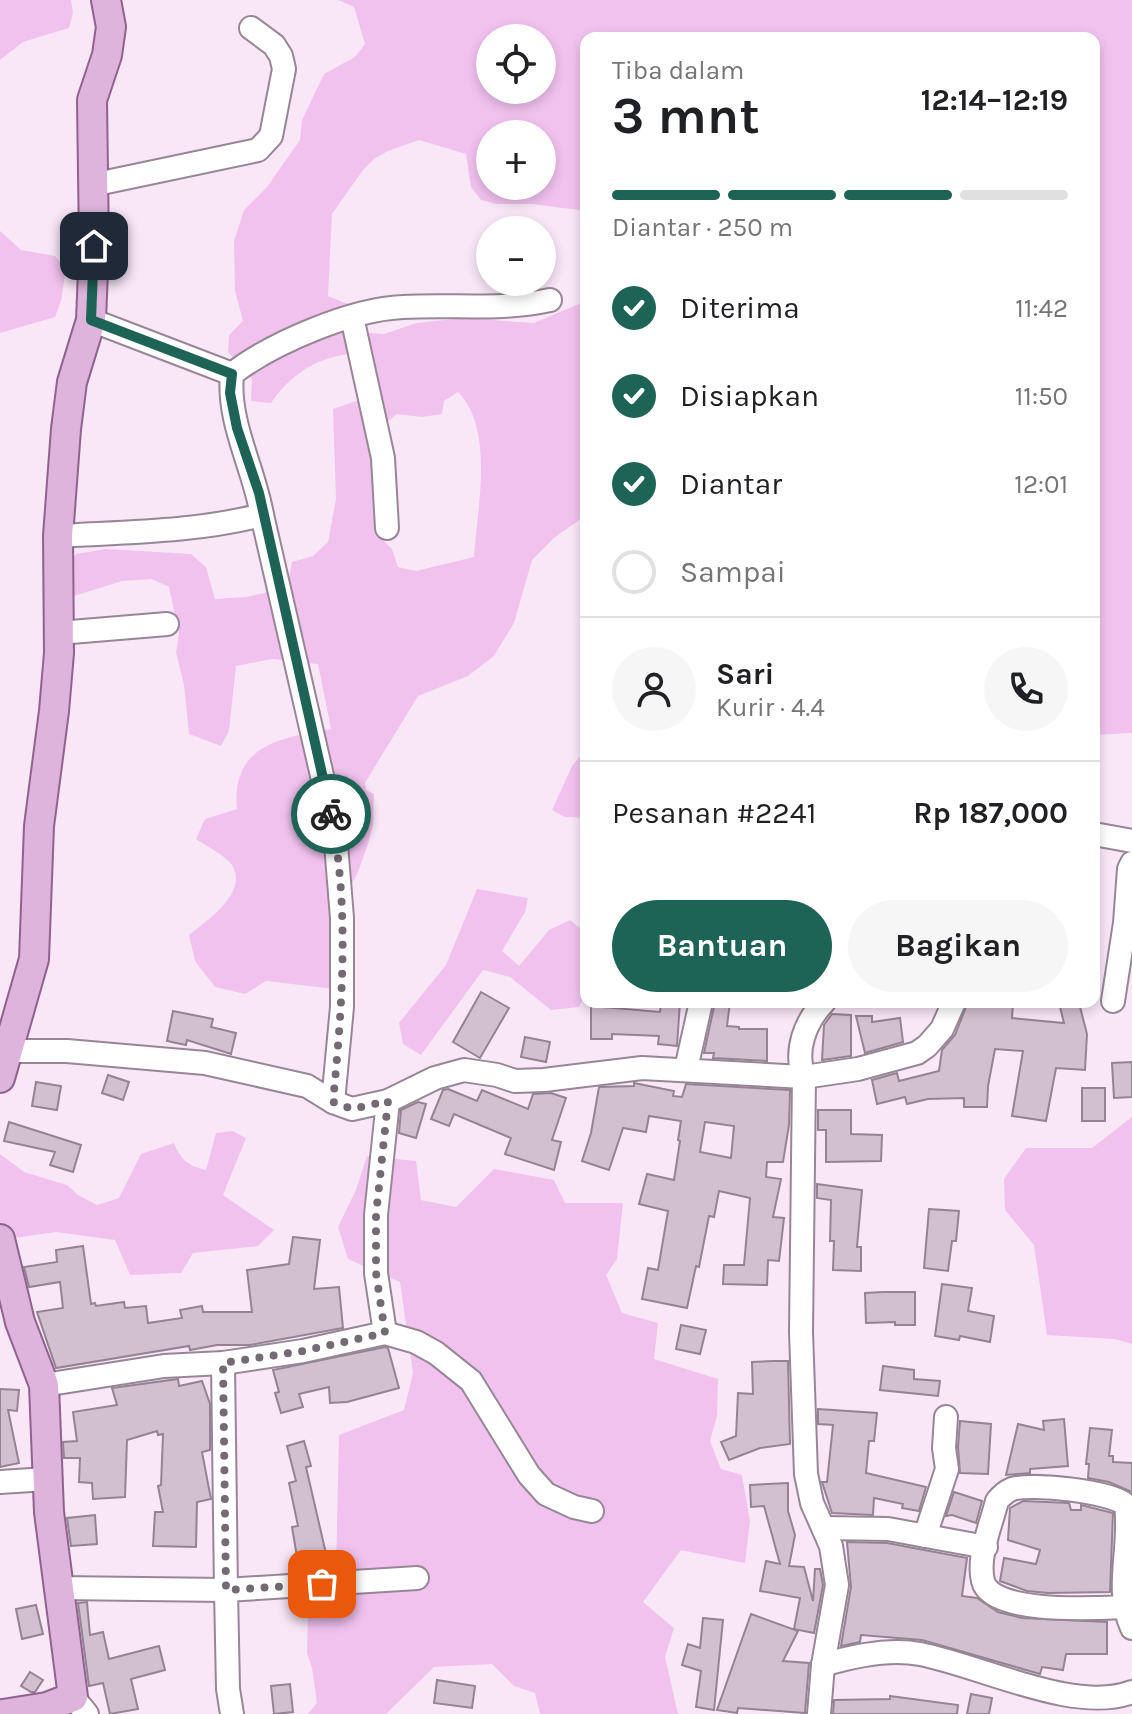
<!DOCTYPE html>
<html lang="id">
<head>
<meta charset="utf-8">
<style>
	body { margin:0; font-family:Karla,sans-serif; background:#f6f6f6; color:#202124; height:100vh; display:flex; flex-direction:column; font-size:30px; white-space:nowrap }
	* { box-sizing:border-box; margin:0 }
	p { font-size:26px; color:#757577 }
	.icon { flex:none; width:44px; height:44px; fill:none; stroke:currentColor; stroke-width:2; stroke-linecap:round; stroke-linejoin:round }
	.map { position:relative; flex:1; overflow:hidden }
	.sheet { position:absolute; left:580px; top:32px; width:520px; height:976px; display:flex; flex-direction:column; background:#fff; border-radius:16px; box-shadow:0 4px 12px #0003 }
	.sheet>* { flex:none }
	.buttons { position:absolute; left:476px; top:24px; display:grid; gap:16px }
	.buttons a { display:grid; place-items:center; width:80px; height:80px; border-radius:50%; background:#fff; box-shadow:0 4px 12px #0003; font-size:40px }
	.pin { position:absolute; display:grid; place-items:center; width:68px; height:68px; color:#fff; margin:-34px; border-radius:16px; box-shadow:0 4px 12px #0006 }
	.courier { position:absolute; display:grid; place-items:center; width:80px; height:80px; margin:-40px; border:6px solid #1d6356; border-radius:50%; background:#fff; color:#222; box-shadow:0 2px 10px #0007 }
	.summary em { font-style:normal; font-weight:700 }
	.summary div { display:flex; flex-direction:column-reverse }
	.summary { display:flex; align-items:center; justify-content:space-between; height:136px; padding:0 32px }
	h1 { font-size:52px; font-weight:700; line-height:60px }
	.bar { display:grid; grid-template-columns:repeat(4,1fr); gap:12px 8px; align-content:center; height:96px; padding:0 32px }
	.bar i { height:10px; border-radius:6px; background:#e0e0e0 }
	.bar .current { background:#1d6356 }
	.bar p { grid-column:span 4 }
	.line { display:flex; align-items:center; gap:20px; padding:0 32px; border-top:2px solid #e0e0e0 }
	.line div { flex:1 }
	.round { display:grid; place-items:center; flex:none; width:84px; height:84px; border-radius:42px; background:#f6f6f6 }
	ol { padding:0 32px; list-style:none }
	li { display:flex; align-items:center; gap:24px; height:88px }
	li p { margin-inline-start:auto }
	li .icon { padding:8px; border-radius:50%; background:#1d6356; color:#fff; stroke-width:4 }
	li:last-child { color:#757577 }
	li i { width:44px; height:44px; border:4px solid #e0e0e0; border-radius:50% }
	.primary-button { display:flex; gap:16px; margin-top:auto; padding:16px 32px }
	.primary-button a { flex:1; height:92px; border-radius:48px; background:#1d6356; color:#fff; font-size:32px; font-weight:700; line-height:92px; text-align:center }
	.primary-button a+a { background:#f6f6f6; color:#202124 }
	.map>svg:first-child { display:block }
</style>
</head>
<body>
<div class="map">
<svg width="1132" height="1714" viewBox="0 0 1132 1714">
	<rect width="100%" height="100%" fill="#f9e7f8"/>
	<g fill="#f2c2ef" fill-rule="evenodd">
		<polygon points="0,0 71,0 73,13 69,28 23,42 0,60"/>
		<path d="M338 0H1132V733L1094 735V38H586V211L532 204H497L481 200 471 187 466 154 419 140 388 151 374 159 363 170 332 214 328 296 348 304 360 332 384 334 416 323 464 318 534 323 586 301V515L554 538 532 560 514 623 494 656 468 676 418 696 365 783 366 790 374 794 373 824 368 844 358 872 334 919 335 989 266 981 245 994 215 987 195 961 189 935C206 921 249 893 232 865 225 855 206 846 196 839L205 819 237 809C231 745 280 738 331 729L318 664 272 659 236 666 229 731 221 746 189 734 184 685 176 652 179 633 169 587 152 579 122 581 71 597 64 567 76 554 106 549 191 554 206 567 215 599 246 597 287 588 292 562 313 556 328 542 336 499 333 409 359 400 377 381 370 352C326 354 297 366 271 403L251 401 252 379 228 352 229 335 243 321 235 291 234 241 244 210 267 187 300 140 302 120 324 74 355 57 365 44 354 7ZM490 38H542V90H490ZM490 134H542V186H490ZM458 392C495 430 477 508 474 557L416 571 398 567 392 549 383 540 376 518 369 436 397 414 422 417 442 414 444 401Z"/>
		<polygon points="0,231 21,250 55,256 66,269 61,301 55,317 0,333"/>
		<polygon points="586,749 586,818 565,817 552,810 572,766"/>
		<polygon points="477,889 528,898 525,912 502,951 519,966 549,930 570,920 580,928 586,925 586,994 579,1007 551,1010 510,977 483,970 421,1055 403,1044 399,1023 446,965"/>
		<polygon points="1132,1117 1132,1344 1114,1339 1047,1335 1034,1245 1005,1210 1004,1179 1026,1148 1092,1148"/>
		<path d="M233 1131 246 1138 223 1195 274 1230 258 1246 193 1253 181 1273 130 1275 115 1240 56 1232 0 1240V1154L24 1172 67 1185 78 1195 97 1205 119 1198 141 1154 174 1143C181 1160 189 1166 206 1170L216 1133Z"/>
		<polygon points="367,1156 416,1161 421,1200 456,1207 494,1169 554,1180 565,1203 623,1203 617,1259 606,1275 622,1313 658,1323 654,1359 718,1379 717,1416 710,1441 721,1469 742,1475 750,1521 745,1563 681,1550 643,1602 674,1628 665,1657 678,1714 540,1714 535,1693 514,1686 492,1664 434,1667 386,1714 308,1714 317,1703 312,1668 307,1653 308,1608 336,1571 339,1435 404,1410 413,1373 400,1282 348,1259 338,1227 356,1190"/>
	</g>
	<g fill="#d2c0d0" stroke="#948393" stroke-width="2" fill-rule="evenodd">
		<polygon points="481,992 509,1008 480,1058 453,1042"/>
		<polygon points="661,1002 680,1002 677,1046 658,1044 659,1036 612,1034 612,1039 591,1039 591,1006 660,1012"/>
		<polygon points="715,1002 730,1002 727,1026 739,1027 739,1029 767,1029 767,1061 713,1058 714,1053 704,1053"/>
		<polygon points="968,1002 1013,1002 1012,1018 1064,1023 1060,1007 1079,1003 1087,1034 1085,1070 1056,1068 1046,1121 1012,1116 1023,1051 995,1049 988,1086 987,1107 964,1107 964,1098 928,1099 907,1104 905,1097 877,1104 872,1080 897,1073 899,1081 939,1071 942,1050 955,1035"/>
		<polygon points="173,1011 213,1019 211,1027 236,1033 231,1054 187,1040 186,1045 167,1041"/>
		<polygon points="832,1014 851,1015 851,1056 822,1060 824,1025"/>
		<polygon points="856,1016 872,1016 872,1022 900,1018 903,1042 865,1053"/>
		<polygon points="525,1037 550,1042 546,1062 521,1057"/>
		<polygon points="1132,1062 1132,1097 1114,1098 1112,1063"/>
		<polygon points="108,1075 129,1082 123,1100 102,1093"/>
		<polygon points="36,1082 61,1086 57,1110 32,1106"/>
		<path d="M634 1083 674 1091 673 1096 682 1097 686 1084 790 1090 789 1125 783 1162H767L766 1177 781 1179 773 1217 784 1218 779 1261 768 1260 767 1285 723 1284 724 1265H744L750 1198 719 1191 714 1217 709 1216 699 1267 696 1266 687 1308 642 1299 648 1268 658 1270 668 1211 639 1204 647 1174 674 1180 680 1141 678 1140 681 1121 649 1116 646 1132 623 1128 609 1170 582 1161 591 1133 599 1087 634 1086ZM705 1122 734 1126 731 1158 700 1152Z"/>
		<rect x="1082" y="1088" width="23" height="33"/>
		<polygon points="448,1089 477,1101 482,1090 528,1109 533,1094 551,1093 566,1098 552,1140 561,1142 554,1170 505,1154 511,1138 454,1114 449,1126 431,1119 443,1090"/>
		<polygon points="418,1102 426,1104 416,1138 399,1133 401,1110"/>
		<polygon points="818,1110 851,1110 851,1134 882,1135 881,1161 826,1162 826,1130 818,1130"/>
		<polygon points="9,1122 81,1145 73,1172 50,1165 55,1152 4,1141"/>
		<polygon points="817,1184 862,1190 857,1247 861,1247 861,1271 833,1270 834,1241 830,1241 831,1200 817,1198"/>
		<polygon points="929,1209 959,1211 956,1241 952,1241 948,1271 924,1268"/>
		<polygon points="293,1237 320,1240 314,1289 339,1287 343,1328 250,1345 217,1345 190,1350 189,1346 56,1368 37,1312 63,1308 60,1282 29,1287 24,1267 57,1262 56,1250 83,1246 91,1304 95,1303 96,1306 124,1302 125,1308 146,1306 148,1323 182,1318 180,1310 202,1306 203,1312 252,1312 247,1270 289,1264"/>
		<polygon points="942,1284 972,1288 968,1311 994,1316 990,1342 960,1336 959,1340 935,1336"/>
		<polygon points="884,1292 915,1292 915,1325 895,1325 895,1322 866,1323 865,1293"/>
		<polygon points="681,1325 706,1330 700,1354 676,1349"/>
		<polygon points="385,1347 388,1348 399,1388 347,1402 330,1403 329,1387 299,1394 303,1407 281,1413 275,1393 279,1392 273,1370"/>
		<polygon points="773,1361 788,1361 790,1444 760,1448 729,1460 721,1442 736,1436 738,1393 753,1394 752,1362"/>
		<polygon points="883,1366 914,1370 914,1379 940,1381 938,1396 880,1390"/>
		<polygon points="178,1379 179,1386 202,1381 210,1404 210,1450 202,1452 211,1499 197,1502 196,1547 153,1546 155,1512 163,1512 158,1486 161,1485 163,1434 158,1435 157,1431 127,1440 125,1497 93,1499 92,1483 79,1482 80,1458 64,1458 63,1442 77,1441 73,1412 117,1405 112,1388"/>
		<polygon points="0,1389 19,1390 17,1411 8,1410 19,1463 0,1467"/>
		<polygon points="818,1409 877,1413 874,1441 869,1441 866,1473 926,1487 919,1511 902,1508 903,1504 874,1498 873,1515 832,1513 822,1482 827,1482 833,1425 818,1424"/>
		<polygon points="1064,1419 1068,1466 1030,1469 1030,1473 1006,1475 1018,1424 1044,1430 1043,1421"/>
		<polygon points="960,1421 991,1424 988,1474 960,1473 958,1447"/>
		<polygon points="1090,1428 1112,1430 1109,1456 1113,1456 1113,1462 1132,1463 1132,1492 1109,1482 1088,1478 1089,1464 1086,1464"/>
		<polygon points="304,1441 311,1466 306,1467 327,1558 298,1563 292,1527 298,1526 289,1483 296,1481 287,1446"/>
		<polygon points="788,1483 788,1511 795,1535 789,1566 804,1567 813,1601 815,1569 820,1569 823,1585 814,1633 794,1629 800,1598 760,1591 766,1561 780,1564 764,1506 751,1507 750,1485"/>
		<polygon points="954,1492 982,1501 976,1523 952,1515 946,1516"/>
		<polygon points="1023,1501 1069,1503 1071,1510 1081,1510 1081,1505 1113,1513 1110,1592 1048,1593 1027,1591 1000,1581 1004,1558 1036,1564 1040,1550 1008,1540 1010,1508"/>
		<polygon points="95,1515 97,1544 71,1546 67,1518"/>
		<polygon points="847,1542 887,1543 967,1558 962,1596 977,1598 998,1612 1022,1618 1107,1622 1107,1654 1066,1654 1063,1670 1042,1667 1040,1674 922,1640 861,1635 860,1642 841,1646 851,1587"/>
		<polygon points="87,1602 90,1635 103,1632 109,1659 159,1646 165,1670 131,1679 138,1709 110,1714 103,1683 89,1686 78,1603"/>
		<polygon points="36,1605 43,1634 22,1639 16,1609"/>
		<polygon points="751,1614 798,1631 783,1661 809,1663 805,1713 738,1708 737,1713 717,1710"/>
		<polygon points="703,1618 723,1620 714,1710 696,1707 701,1671 682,1665 688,1644 700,1648"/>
		<polygon points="30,1672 43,1680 35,1692 31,1692 21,1686"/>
		<polygon points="437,1680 475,1686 472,1708 434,1703"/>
		<polygon points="290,1684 293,1712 274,1714 271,1686"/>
		<polygon points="971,1694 992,1698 989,1714 967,1714"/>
		<polygon points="890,1696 958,1705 957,1714 833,1714 834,1700 890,1699"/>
	</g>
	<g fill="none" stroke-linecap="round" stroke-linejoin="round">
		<defs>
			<g id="minor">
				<polyline points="92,185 258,150 271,136 284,69 281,56 274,45 251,28"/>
				<polyline points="352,317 383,458 387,528"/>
				<polyline points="91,320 232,374"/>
				<polyline points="262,515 335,832 342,918 342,1007 333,1102"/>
				<path d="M58 536C126 532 196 532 262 515 254 468 227 422 232 374 272 343 352 309 403 307 454 304 499 311 550 300"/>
				<polyline points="59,633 167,624"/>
				<polyline points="1094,834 1132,841"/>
				<polyline points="1113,1001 1125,923 1129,869 1132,863"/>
				<path d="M824 1002C805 1022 794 1051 804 1077L801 1332 806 1474 812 1503 831 1546 837 1585 823 1665C853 1656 889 1648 920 1654 982 1666 1075 1714 1132 1692"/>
				<polyline points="8,1051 67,1051 205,1063 307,1086 333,1102 352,1109 388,1101 435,1078 464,1070 497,1075 515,1081 544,1080 642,1068 804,1077 858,1069 917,1053 927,1046 942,1029 954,1002"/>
				<polyline points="686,1069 701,1002"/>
				<polyline points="385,1333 376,1273 376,1215 388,1101"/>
				<polyline points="44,1385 164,1366 223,1363 303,1351 385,1333 416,1342 436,1353 471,1381 529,1475 546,1494 574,1507 592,1511"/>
				<polyline points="0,1482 47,1479"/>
				<polyline points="824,1528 888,1529 986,1547"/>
				<polyline points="925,1536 947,1469 944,1448 946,1417"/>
				<polyline points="58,1588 226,1590 223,1363"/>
				<path d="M1125 1607C1097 1608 991 1615 983 1581 977 1557 991 1525 997 1501 1001 1496 1005 1492 1012 1489 1031 1483 1111 1491 1126 1505 1132 1545 1114 1589 1132 1628"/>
				<polyline points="73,1697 87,1714"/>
				<polyline points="232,1714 228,1689 226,1590 417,1578"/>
				<polyline points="819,1714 823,1665"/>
			</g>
			<g id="major">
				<polyline points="0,1078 34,959 39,826 54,711 59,653 58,536 66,429 72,382 91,320 94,246 92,100 107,55 111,27 106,0"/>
				<polyline points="0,1239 20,1322 44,1385 49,1512 73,1697 47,1707 3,1714"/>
			</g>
		</defs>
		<use href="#minor" stroke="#978796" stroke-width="26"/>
		<use href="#major" stroke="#90628e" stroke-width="32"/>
		<use href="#minor" stroke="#fff" stroke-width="22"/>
		<use href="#major" stroke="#ddb4db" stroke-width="28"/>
	</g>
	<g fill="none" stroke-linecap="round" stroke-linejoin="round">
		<path stroke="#746a73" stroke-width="8" stroke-dasharray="0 14.4" d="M322 1584 226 1590 223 1363 303 1351 385 1333 376 1273V1215L388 1101 352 1109 333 1102C342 1007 350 909 331 814"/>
		<polyline stroke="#1d6356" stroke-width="10" points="94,246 91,320 232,374 230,393 237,428 259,493 331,814"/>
	</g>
</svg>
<div class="buttons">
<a><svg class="icon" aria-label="locate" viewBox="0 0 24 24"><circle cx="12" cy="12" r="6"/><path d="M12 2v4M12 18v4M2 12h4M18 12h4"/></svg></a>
<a>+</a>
<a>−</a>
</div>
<div class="pin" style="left:322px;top:1584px;background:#ea580c"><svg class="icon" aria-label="bag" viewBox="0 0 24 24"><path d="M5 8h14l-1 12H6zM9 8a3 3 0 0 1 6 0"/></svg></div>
<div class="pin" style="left:94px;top:246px;background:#1f2937"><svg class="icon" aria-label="home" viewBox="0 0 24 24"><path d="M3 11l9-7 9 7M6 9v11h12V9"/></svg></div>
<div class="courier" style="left:331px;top:814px"><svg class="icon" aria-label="bike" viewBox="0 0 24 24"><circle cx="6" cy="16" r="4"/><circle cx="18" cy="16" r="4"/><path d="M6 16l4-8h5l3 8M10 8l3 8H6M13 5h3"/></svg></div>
<section class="sheet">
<div class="summary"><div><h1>3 mnt</h1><p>Tiba dalam</p></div><em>12:14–12:19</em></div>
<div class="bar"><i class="current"></i><i class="current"></i><i class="current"></i><i></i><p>Diantar · 250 m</p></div>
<ol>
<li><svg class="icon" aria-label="check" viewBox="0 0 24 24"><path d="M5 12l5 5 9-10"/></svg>Diterima<p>11:42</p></li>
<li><svg class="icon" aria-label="check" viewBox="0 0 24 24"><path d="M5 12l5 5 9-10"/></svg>Disiapkan<p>11:50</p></li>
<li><svg class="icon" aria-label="check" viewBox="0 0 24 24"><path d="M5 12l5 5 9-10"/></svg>Diantar<p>12:01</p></li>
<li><i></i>Sampai</li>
</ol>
<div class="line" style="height:144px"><a class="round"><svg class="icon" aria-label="person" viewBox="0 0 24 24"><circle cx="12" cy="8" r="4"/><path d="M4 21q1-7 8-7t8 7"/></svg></a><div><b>Sari</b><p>Kurir · 4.4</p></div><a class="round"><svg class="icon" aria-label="phone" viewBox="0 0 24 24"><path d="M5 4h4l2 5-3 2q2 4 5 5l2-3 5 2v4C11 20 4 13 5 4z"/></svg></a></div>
<div class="line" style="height:104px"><div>Pesanan #2241</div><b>Rp 187,000</b></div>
<div class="primary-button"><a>Bantuan</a><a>Bagikan</a></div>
</section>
</div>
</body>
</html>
